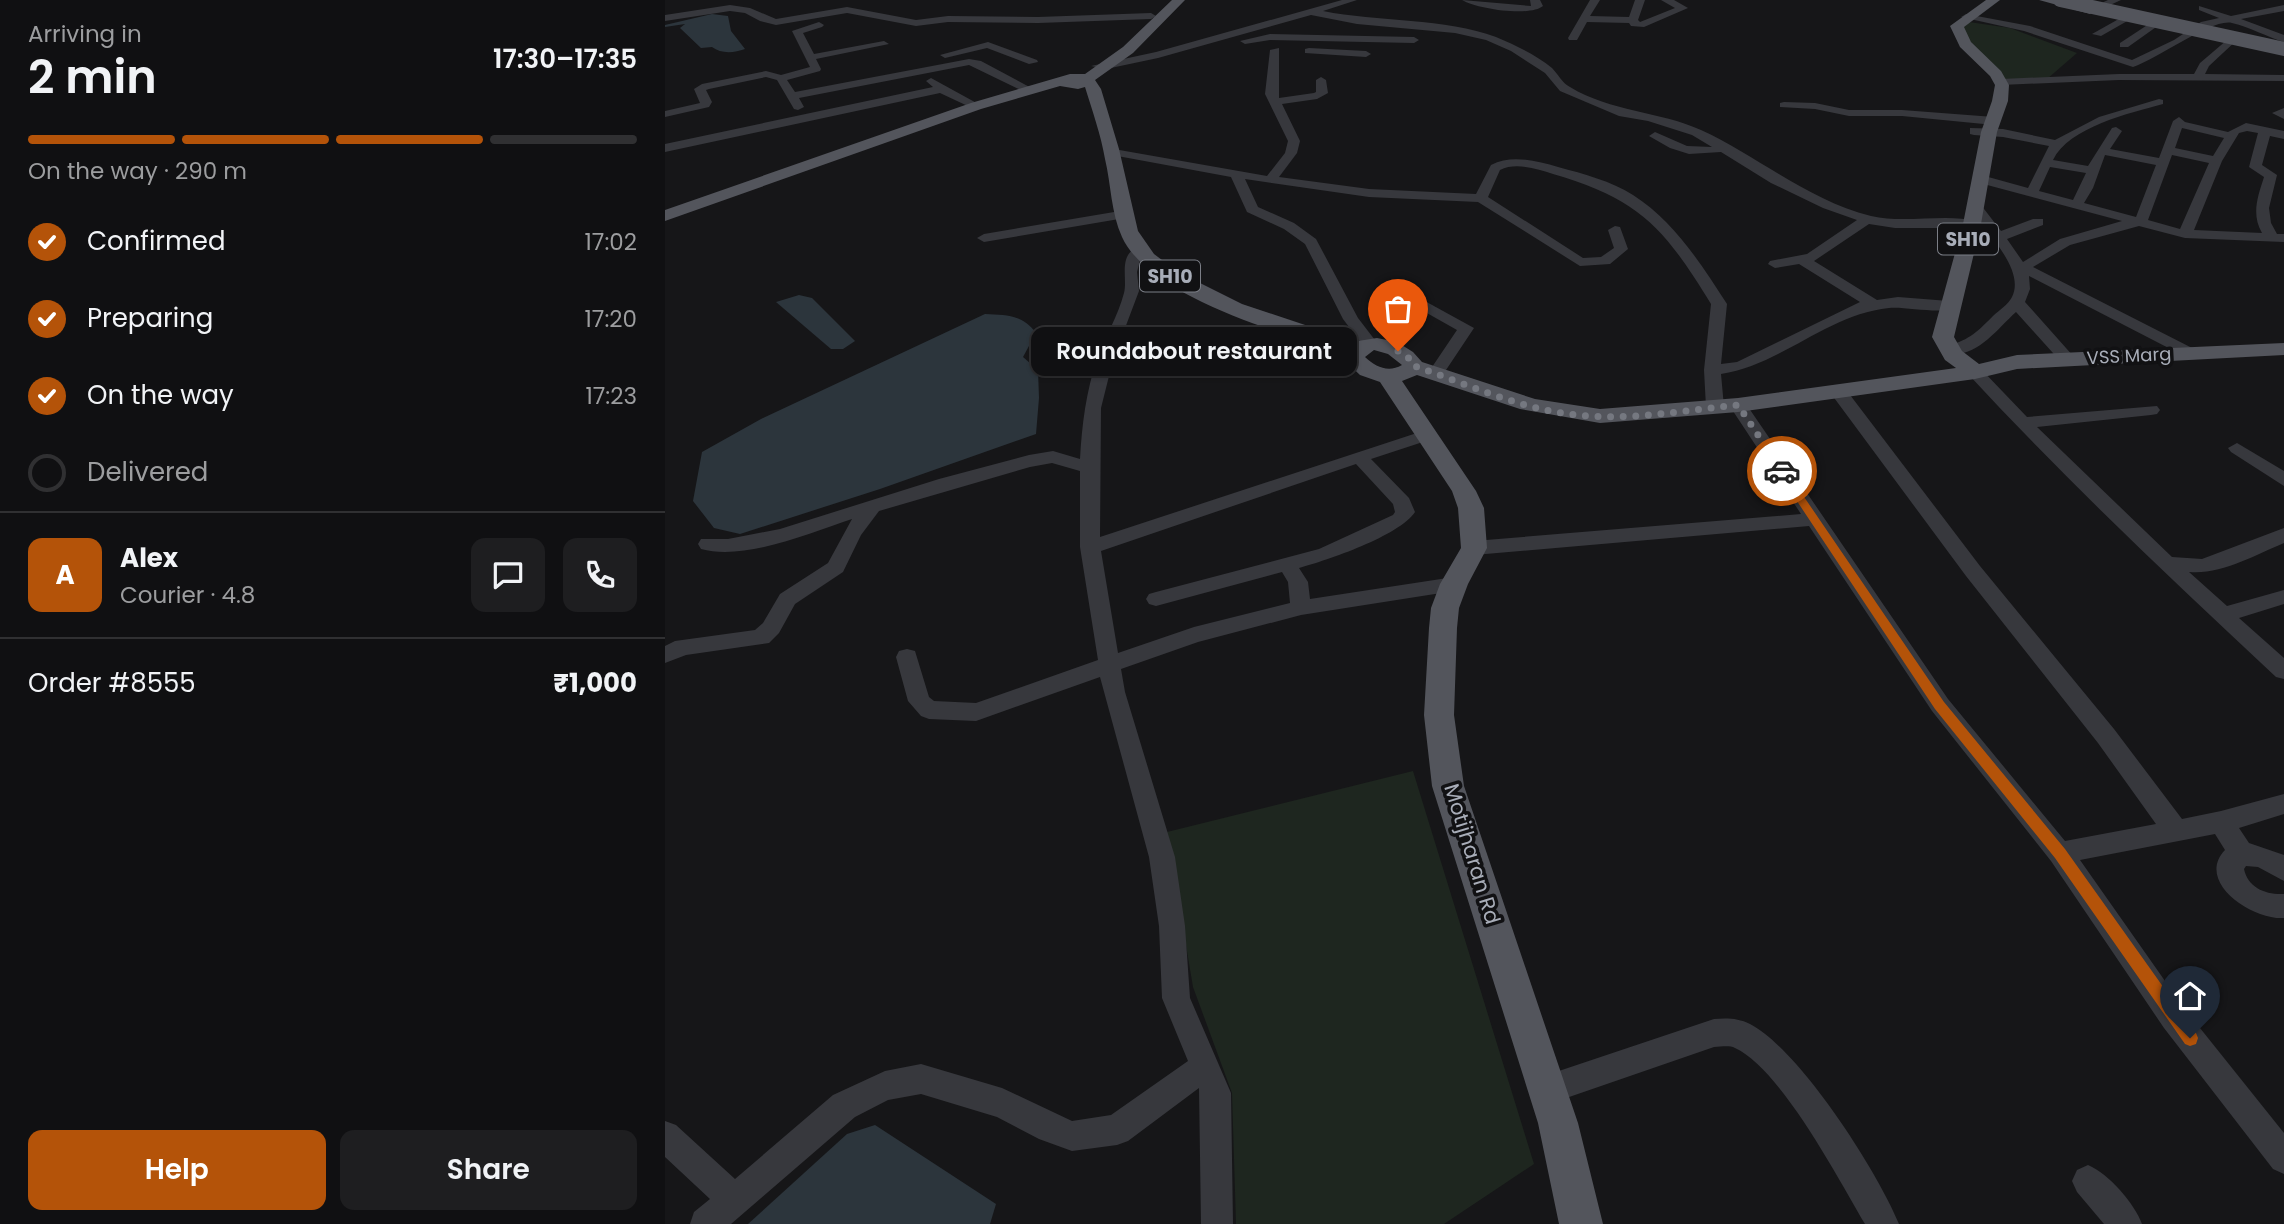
<!DOCTYPE html>
<html lang="en">
<head>
<meta charset="utf-8">
<style>
	body { margin:0; font-family:Poppins,sans-serif; background:#1e1e20; color:#f1f3f6; height:100vh; display:flex; flex-direction:column; font-size:26px; white-space:nowrap }
	* { box-sizing:border-box; margin:0 }
	p { font-size:23px; color:#9c9d9f }
	.icon { flex:none; width:38px; height:38px; fill:none; stroke:currentColor; stroke-width:2; stroke-linecap:round; stroke-linejoin:round }
	.map { position:relative; flex:1; overflow:hidden }
	.details { display:flex; flex-direction:column; background:#101012; width:665px }
	.details>* { flex:none }
	.pin { position:absolute; display:grid; place-items:center; width:60px; height:60px; color:#fff; margin:-72px -30px; border-radius:50% 50% 50% 0; rotate:-45deg; box-shadow:0 0 7px #0007 }
	.pin .icon { rotate:45deg }
	.courier { position:absolute; display:grid; place-items:center; width:70px; height:70px; margin:-35px; border:5px solid #b45309; border-radius:50%; background:#fff; color:#222; box-shadow:0 2px 9px #0007 }
	.bubble { position:absolute; height:49px; border-radius:14px; background:#101012; box-shadow:0 2px 5px #0004,0 0 0 2px #303032; font-size:23px; font-weight:600; line-height:49px; text-align:center }
	.summary em { font-style:normal; font-weight:600 }
	.summary div { display:flex; flex-direction:column-reverse }
	.summary { display:flex; align-items:center; justify-content:space-between; height:119px; padding:0 28px }
	h1 { font-size:46px; font-weight:600; line-height:52px }
	.bar { display:grid; grid-template-columns:repeat(4,1fr); gap:10px 7px; align-content:center; height:84px; padding:0 28px }
	.bar i { height:9px; border-radius:5px; background:#303032 }
	.bar .selected { background:#b45309 }
	.bar p { grid-column:span 4 }
	.line { display:flex; align-items:center; gap:18px; padding:0 28px; border-top:2px solid #303032 }
	.line div { flex:1 }
	.round { display:grid; place-items:center; flex:none; width:74px; height:74px; border-radius:14px; background:#1e1e20 }
	ol { padding:0 28px; list-style:none }
	li { display:flex; align-items:center; gap:21px; height:77px }
	li p { margin-inline-start:auto }
	li .icon { padding:7px; border-radius:50%; background:#b45309; color:#fff; stroke-width:4 }
	li:last-child { color:#9c9d9f }
	li i { width:38px; height:38px; border:4px solid #303032; border-radius:50% }
	.button { display:flex; gap:14px; margin-top:auto; padding:14px 28px }
	.button a { flex:1; height:80px; border-radius:14px; background:#b45309; color:#fff; font-size:28px; font-weight:600; line-height:80px; text-align:center }
	.button a+a { background:#1e1e20; color:#f1f3f6 }
	main { display:flex; flex:1; min-height:0 }
	.map>svg:first-child { display:block }
</style>
</head>
<body>
<main>
<section class="details">
<div class="summary"><div><h1>2 min</h1><p>Arriving in</p></div><em>17:30–17:35</em></div>
<div class="bar"><i class="selected"></i><i class="selected"></i><i class="selected"></i><i></i><p>On the way · 290 m</p></div>
<ol>
<li><svg class="icon" aria-label="check" viewBox="0 0 24 24"><path d="M5 12l5 5 9-10"/></svg>Confirmed<p>17:02</p></li>
<li><svg class="icon" aria-label="check" viewBox="0 0 24 24"><path d="M5 12l5 5 9-10"/></svg>Preparing<p>17:20</p></li>
<li><svg class="icon" aria-label="check" viewBox="0 0 24 24"><path d="M5 12l5 5 9-10"/></svg>On the way<p>17:23</p></li>
<li><i></i>Delivered</li>
</ol>
<div class="line" style="height:126px"><b class="round" style="background:#b45309;color:#fff">A</b><div><b>Alex</b><p>Courier · 4.8</p></div><a class="round"><svg class="icon" aria-label="chat" viewBox="0 0 24 24"><path d="M4 5h16v11H9l-5 4z"/></svg></a><a class="round"><svg class="icon" aria-label="phone" viewBox="0 0 24 24"><path d="M5 4h4l2 5-3 2q2 4 5 5l2-3 5 2v4C11 20 4 13 5 4z"/></svg></a></div>
<div class="line" style="height:91px"><div>Order #8555</div><b>₹1,000</b></div>
<div class="button"><a>Help</a><a>Share</a></div>
</section>
<div class="map">
<svg width="1619" height="1224" viewBox="0 0 1619 1224">
	<rect width="100%" height="100%" fill="#161618"/>
	<g fill="#1e261f">
		<polygon points="1304,22 1345,28 1412,53 1382,79 1341,81 1295,30"/>
		<polygon points="748,771 869,1164 779,1224 571,1224 567,1093 528,987 502,832"/>
	</g>
	<g fill="#2c353c">
		<path d="M47 14 63 16 66 31 80 49C69 53 56 54 47 47L36 48 15 28 20 24 0 27V25Z"/>
		<polygon points="134,295 147,298 190,341 178,349 166,349 111,302"/>
		<path d="M320 314C342 315 358 315 371 333L358 357 373 370 374 398 371 434 215 489 75 534 49 528 28 501 37 452 96 419Z"/>
		<polygon points="210,1125 331,1204 325,1224 83,1224 182,1134"/>
	</g>
	<g fill="none" stroke-linecap="round" stroke-linejoin="round">
		<g fill="#37383d" fill-rule="evenodd">
			<path d="M677 0H692L658 11C712 22 781 18 831 37 850 45 871 55 887 68 893 74 897 83 905 87 946 112 994 111 1036 130 1093 156 1142 200 1206 216 1241 224 1278 213 1312 221V227L1307 228H1230L1204 224 1149 261 1212 300 1233 297 1284 301 1292 306C1282 316 1240 306 1224 308 1163 314 1116 365 1056 374L1059 407 1050 412 1041 407 1039 370 1046 304C1000 229 975 199 888 174 872 169 851 162 835 170L823 197 918 258 936 257 949 248 943 230 950 226 955 227 963 249 945 264 915 266 813 202 704 197 580 179 593 207 629 223 651 239 693 318 713 344 705 349 699 347 678 319 640 244 619 229 582 212 566 177 447 155 443 154V148L602 176 620 153 623 141 600 94 605 50 614 48V98L649 93 651 92V80L656 77 661 80 663 93 652 99 617 104 635 141 632 153 614 177 704 189 811 194 826 165C847 154 871 161 893 167 919 174 946 181 968 195 1009 221 1036 264 1062 304L1056 364 1072 362 1195 302 1134 264 1110 268 1103 264 1105 261 1142 254 1192 220 1158 208 1106 183 1056 152 1024 154 1005 148 984 136 990 132 1022 146 1047 147 1027 135 983 121 954 116 895 91 880 73 846 51 821 40 790 33 692 24 646 15 493 58 441 69 426 66 491 52Z"/>
			<path d="M797 0 866 6 865 0H875L878 6C865 17 812 9 797 0Z"/>
			<polygon points="925,0 935,0 925,16 964,17 970,0 980,0 973,20 975,22 1010,8 996,0 1009,0 1023,8 979,27 966,26 964,23 922,22 912,40 904,40 903,38"/>
			<polygon points="1443,0 1456,0 1430,12 1422,10"/>
			<polygon points="65,5 85,8 111,19 182,7 251,20 283,16 373,17 486,13 491,16 486,19 373,23 283,22 251,26 182,13 111,25 95,21 80,13 65,11 0,21 0,15"/>
			<path d="M1619 5V11L1576 19 1619 35V42C1602 37 1585 27 1567 23 1547 18 1493 59 1468 67L1359 31 1296 17 1301 14 1365 26 1467 60 1509 40 1536 22 1554 18 1534 10V6L1566 16Z"/>
			<polygon points="1468,11 1473,14 1471,16 1436,36 1427,34"/>
			<polygon points="1493,18 1501,20 1463,47 1455,47 1455,43"/>
			<polygon points="154,22 159,25 157,27 138,33 149,54 219,41 224,44 151,59 156,69 155,71 122,80 130,92 304,59 316,61 370,90 360,92 304,65 134,98 139,107 133,110 129,109 112,80 101,77 44,89 41,90 47,102 44,107 0,117 0,111 35,103 29,89 37,84 101,71 116,75 145,67 127,31"/>
			<polygon points="605,34 749,37 754,40 749,43 605,40 580,44 575,41"/>
			<polygon points="1569,34 1573,35 1573,39 1544,66 1540,74 1619,75 1619,81 1454,80 1336,85 1331,82 1336,79 1454,74 1529,74 1535,63"/>
			<polygon points="323,42 372,60 373,62 364,64 322,48 280,58 275,55"/>
			<polygon points="644,48 701,51 706,54 701,57 640,53 640,49"/>
			<polygon points="266,78 317,106 307,108 275,93 0,152 0,144 268,87 261,81"/>
			<path d="M1494 99 1498 100V104C1465 113 1404 127 1388 160L1423 166 1447 128 1451 127 1457 131 1445 149 1494 158 1508 121 1514 117 1520 122 1563 132 1581 123 1619 131V139L1605 136 1597 165 1612 175 1604 208 1606 223 1612 234H1619V242L1520 238 1474 226 1405 245 1368 267 1531 350 1533 353 1531 356H1519L1364 276 1365 289 1360 302 1409 357 1411 360 1409 363H1397L1351 312C1331 330 1310 361 1278 353L1276 350 1278 347C1304 340 1309 335 1328 316 1334 310 1343 305 1347 297 1361 269 1319 230 1304 208L1306 205H1316L1336 231 1368 219H1378V225L1342 239 1358 262 1395 239 1457 221 1311 182V176L1316 175 1363 188 1384 146 1338 137 1309 135 1305 134V128L1338 129 1390 140 1434 117ZM1517 128 1559 138 1548 156 1510 148ZM1582 131 1593 133 1584 167 1599 177C1593 196 1586 214 1597 233L1529 230 1557 161 1574 133ZM1440 155 1491 165 1471 217 1419 203 1428 188ZM1507 155 1544 163 1515 229 1483 220ZM1385 167 1421 173 1408 200 1374 191Z"/>
			<polygon points="1119,102 1150,103 1184,110 1237,110 1329,117 1335,121 1329,125 1237,116 1184,116 1150,109 1115,107 1115,103"/>
			<polygon points="1619,108 1619,119 1607,113"/>
			<polygon points="461,210 466,211 466,217 319,242 312,238 319,234"/>
			<path d="M475 247 482 251 475 260 472 272 474 291 448 360 436 408 435 537 761 430 767 431 770 435 767 439 706 459 744 498 750 512C734 536 663 560 634 568L643 582 645 599 789 577 796 579 799 584 796 589 789 591 636 615 533 642 456 669 460 692 510 857 520 926 525 998 566 1093 568 1224H536L534 1088 463 1141 452 1145 407 1151 374 1139 332 1117 256 1094 223 1100 190 1117 66 1224H25L29 1212 45 1199 0 1157V1121L11 1125 70 1179 168 1095 220 1071 256 1064 337 1088 407 1121 446 1115 523 1061 497 998 494 926 484 857 435 677 311 721 264 719 256 716 243 701 231 657 234 651 242 649 250 651 264 697 269 701 311 703 433 660 415 547V471L387 463 365 467 214 511 196 535 178 572 130 604 114 633 104 643 21 655 0 663V646L10 641 90 630 98 623 115 594 163 563 187 519C145 533 80 561 36 549L33 544 36 539H63L115 529 274 479 364 455 388 451 415 459C417 424 421 392 432 359 440 337 453 316 459 293 463 278 452 253 475 247ZM691 464 728 504 730 512 728 515 654 549 491 592 484 594 481 599 484 604 491 606 617 572 623 582 625 603 529 627 453 653 436 551Z"/>
			<polygon points="758,300 809,328 777,376 771,378 763,373 792,330 753,308 750,305 753,302"/>
			<path d="M1310 367 1316 369 1362 417 1492 406 1495 410 1492 414 1486 415 1372 427 1507 557 1537 559 1619 528V543C1590 555 1556 575 1524 572L1562 606 1619 590V604L1574 618 1619 658V679L1611 677C1506 579 1402 481 1304 375L1302 372Z"/>
			<path d="M1173 386 1179 387 1315 566 1449 729 1517 819 1556 811 1619 794V814L1574 828 1584 843 1619 855V881L1593 867 1581 866 1579 869C1583 888 1601 895 1619 894V918C1586 920 1530 881 1560 850L1550 834 1415 860 1519 1008 1619 1133V1174L1608 1169 1499 1028 1386 861 1267 711 1144 526 809 555 802 553 799 548 802 543 809 541 1136 514 1064 405 1067 401H1079L1283 699 1400 841 1491 824 1433 743 1301 576 1167 395 1165 391Z"/>
			<polygon points="1572,443 1619,471 1619,486 1566,452 1563,448"/>
			<path d="M1049 1019C1062 1018 1073 1018 1085 1024 1135 1050 1213 1172 1234 1224H1200C1174 1180 1116 1069 1070 1048 1064 1045 1056 1047 1049 1047L881 1105 870 1101 866 1090 870 1079Z"/>
			<path d="M1423 1165C1444 1174 1469 1203 1477 1224H1439L1412 1192 1407 1181 1412 1170Z"/>
		</g>
		<g fill="#53555c" fill-rule="evenodd">
			<path d="M507 0H520L468 53 430 80 436 89 454 149 473 231 489 254 513 272 577 304 676 337 693 341 712 338 732 342 748 352 757 362 870 399 935 409 1073 398 1291 368 1280 360 1267 337 1298 224 1316 132 1327 101 1330 85 1325 76 1295 47 1285 26 1321 0H1335L1299 27 1306 42 1336 71 1344 85 1343 101 1332 132 1316 224 1289 337 1297 351 1314 364 1352 355 1619 343V355L1352 369 1310 379 1073 412 935 423 855 409 752 375 737 381 811 491 819 508 822 548 803 584 794 608 792 628 789 715 799 786 913 1123 938 1224H894L873 1123 767 786 759 715 764 628 766 608 775 584 796 548 793 508 787 491 715 382 695 375 678 359 679 351C619 336 484 296 457 237 446 213 446 184 440 159 436 135 427 110 420 87L413 89 395 86 316 109 0 221V210L306 103 405 74H420L458 47ZM709 350 723 354 737 365C723 373 711 367 700 357Z"/>
			<polygon points="1374,0 1397,0 1431,10 1425,14"/>
		</g>
		<polyline stroke="#53555c" stroke-width="14" points="1395,0 1619,49"/>
	</g>
	<polygon fill="#b45309" points="1113,469 1120,469 1279,702 1400,849 1531,1033 1533,1038 1531,1044 1525,1046 1520,1044 1390,858 1270,709 1112,471"/>
	<g fill="none" stroke-linecap="round" stroke-linejoin="round">
		<path stroke="#757880" stroke-width="7" stroke-dasharray="0 12.6" d="M733 351 745 359 749 366C803 384 856 410 913 415 965 421 1021 410 1073 405L1117 471"/>
	</g>
	<g text-anchor="middle" stroke-width="7" stroke-linejoin="round" paint-order="stroke">
		<g font-size="18" fill="#a8adb8" stroke="#111113">
			<text transform="translate(1464 356) rotate(-3)" y="6">VSS Marg</text>
		</g>
		<g fill="#111113" stroke="#7b7e86" stroke-width="2">
			<rect x="1273" y="223.5" width="60" height="31" rx="5"/>
			<rect x="475" y="260.5" width="60" height="31" rx="5"/>
		</g>
		<g font-size="19" font-weight="bold" fill="#a8adb8">
			<text x="1303" y="246">SH10</text>
			<text x="505" y="283">SH10</text>
		</g>
		<g font-size="21" fill="#a8adb8" stroke="#111113">
			<text transform="translate(807 854) rotate(73)" y="7">Motijharan Rd</text>
		</g>
	</g>
</svg>
<div class="pin" style="left:733px;top:351px;background:#ea580c"><svg class="icon" aria-label="bag" viewBox="0 0 24 24"><path d="M5 8h14l-1 12H6zM9 8a3 3 0 0 1 6 0"/></svg></div>
<div class="pin" style="left:1525px;top:1038px;background:#1f2937"><svg class="icon" aria-label="home" viewBox="0 0 24 24"><path d="M3 11l9-7 9 7M6 9v11h12V9"/></svg></div>
<div class="courier" style="left:1117px;top:471px"><svg class="icon" aria-label="car" viewBox="0 0 24 24"><path d="M5 17H2v-5l4-1 3-4h7l3 4 3 1v5h-3M9 17h6M6 11h13"/><circle cx="7" cy="17" r="2"/><circle cx="17" cy="17" r="2"/></svg></div>
<div class="bubble" style="left:366px;top:327px;width:326px">Roundabout restaurant</div>
</div>
</main>
</body>
</html>
